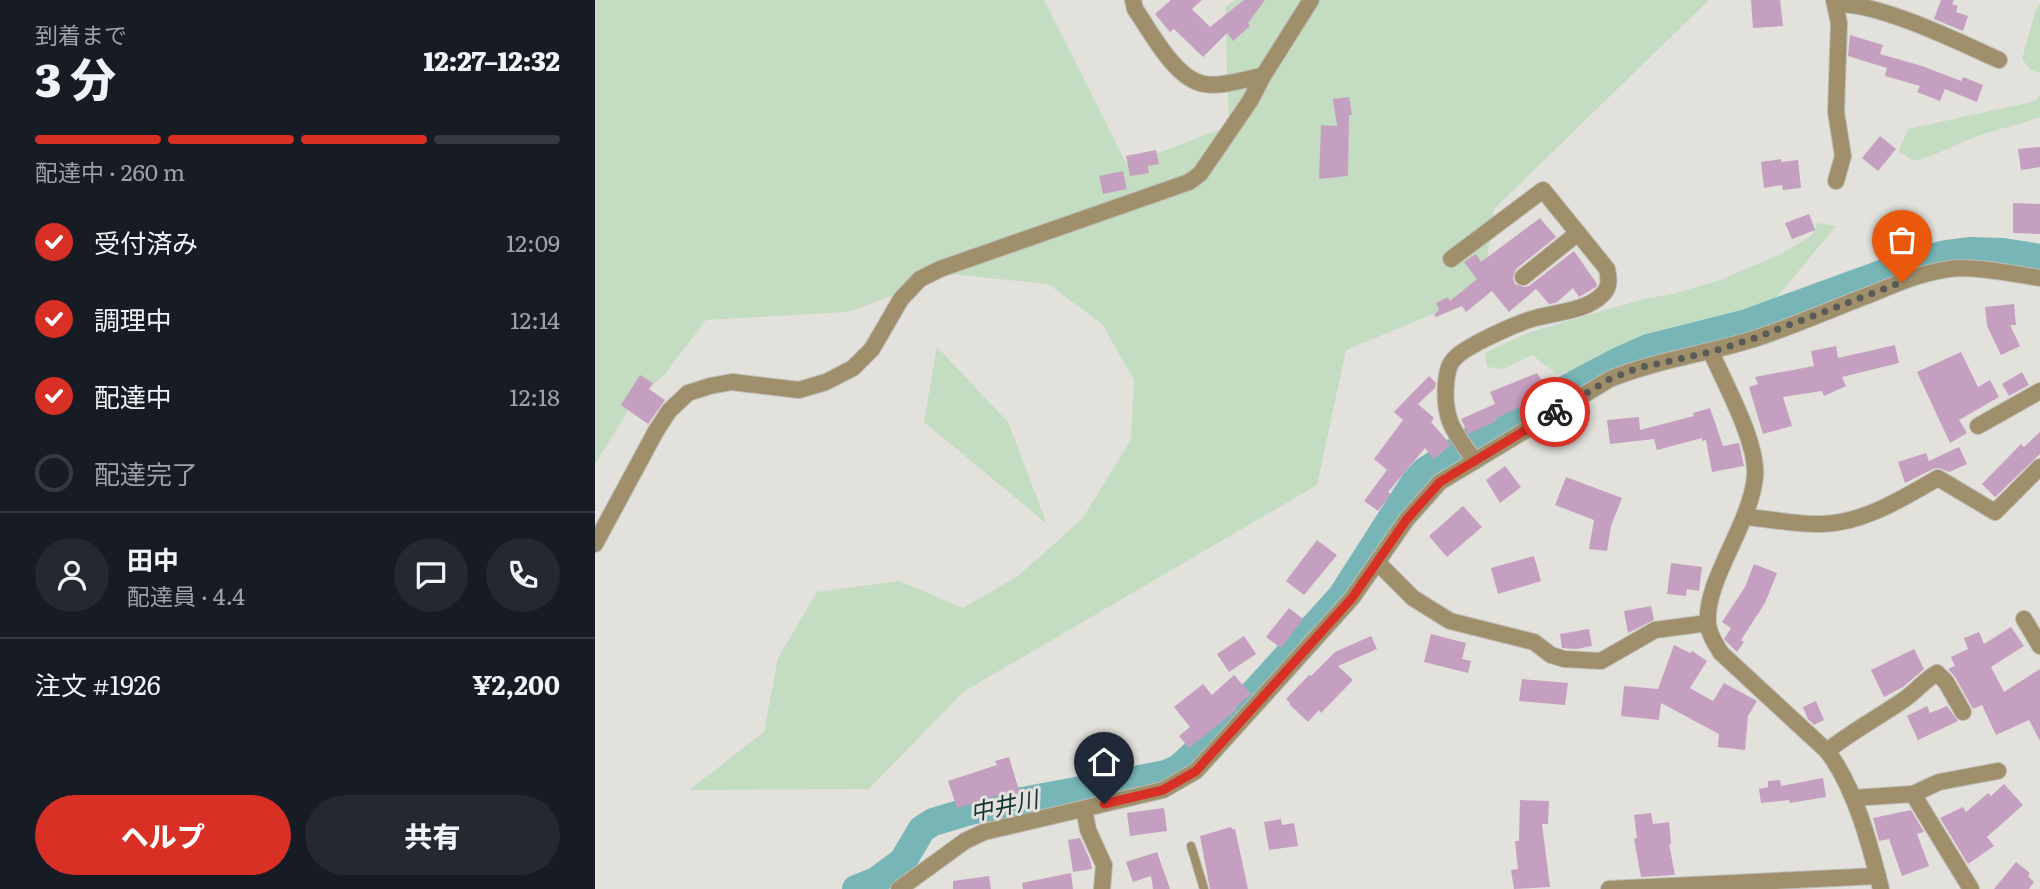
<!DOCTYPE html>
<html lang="ja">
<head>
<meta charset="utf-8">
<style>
	body { margin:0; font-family:Literata,"Noto Sans JP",serif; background:#242831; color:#f1f3f6; height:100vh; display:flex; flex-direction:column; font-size:26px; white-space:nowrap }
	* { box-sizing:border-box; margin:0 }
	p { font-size:23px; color:#9ea1a6 }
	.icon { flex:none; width:38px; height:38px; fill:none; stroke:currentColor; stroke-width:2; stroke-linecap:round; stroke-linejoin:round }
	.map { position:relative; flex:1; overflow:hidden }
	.sheet { display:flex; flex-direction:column; background:#171b24; width:595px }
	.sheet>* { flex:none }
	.pin { position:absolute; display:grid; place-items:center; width:60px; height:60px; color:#fff; margin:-72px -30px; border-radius:50% 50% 50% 0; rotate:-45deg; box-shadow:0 0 7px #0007 }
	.pin .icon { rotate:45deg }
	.courier { position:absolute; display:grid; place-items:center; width:70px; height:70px; margin:-35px; border:5px solid #d93025; border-radius:50%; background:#fff; color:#222; box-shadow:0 2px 9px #0007 }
	.summary em { font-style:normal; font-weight:800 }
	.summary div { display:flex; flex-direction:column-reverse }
	.summary { display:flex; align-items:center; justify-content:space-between; height:119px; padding:0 35px }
	h1 { font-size:46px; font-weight:800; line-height:52px }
	.bar { display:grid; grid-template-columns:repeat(4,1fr); gap:10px 7px; align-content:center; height:84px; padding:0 35px }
	.bar i { height:9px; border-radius:5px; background:#363941 }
	.bar .on { background:#d93025 }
	.bar p { grid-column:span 4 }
	.line { display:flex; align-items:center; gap:18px; padding:0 35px; border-top:2px solid #363941 }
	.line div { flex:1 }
	.round { display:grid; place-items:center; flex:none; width:74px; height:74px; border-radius:37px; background:#242831 }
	ol { padding:0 35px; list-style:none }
	li { display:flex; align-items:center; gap:21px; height:77px }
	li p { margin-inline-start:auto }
	li .icon { padding:7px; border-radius:50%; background:#d93025; color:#fff; stroke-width:4 }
	li:last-child { color:#9ea1a6 }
	li i { width:38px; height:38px; border:4px solid #363941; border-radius:50% }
	.cta { display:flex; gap:14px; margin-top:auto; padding:14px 35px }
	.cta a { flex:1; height:80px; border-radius:42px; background:#d93025; color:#fff; font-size:28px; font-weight:800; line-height:80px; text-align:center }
	.cta a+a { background:#242831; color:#f1f3f6 }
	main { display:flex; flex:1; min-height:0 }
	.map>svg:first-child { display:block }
</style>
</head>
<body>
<main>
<section class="sheet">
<div class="summary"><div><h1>3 分</h1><p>到着まで</p></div><em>12:27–12:32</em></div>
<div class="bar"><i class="on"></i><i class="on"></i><i class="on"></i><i></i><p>配達中 · 260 m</p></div>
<ol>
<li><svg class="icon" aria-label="check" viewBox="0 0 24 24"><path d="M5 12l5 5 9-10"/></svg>受付済み<p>12:09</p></li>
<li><svg class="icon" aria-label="check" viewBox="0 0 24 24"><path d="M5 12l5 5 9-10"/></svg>調理中<p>12:14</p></li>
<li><svg class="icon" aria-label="check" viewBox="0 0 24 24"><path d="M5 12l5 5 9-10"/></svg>配達中<p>12:18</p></li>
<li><i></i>配達完了</li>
</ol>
<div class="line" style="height:126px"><a class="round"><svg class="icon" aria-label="person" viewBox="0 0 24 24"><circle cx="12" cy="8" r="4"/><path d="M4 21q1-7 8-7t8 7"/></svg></a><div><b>田中</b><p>配達員 · 4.4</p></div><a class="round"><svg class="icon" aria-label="chat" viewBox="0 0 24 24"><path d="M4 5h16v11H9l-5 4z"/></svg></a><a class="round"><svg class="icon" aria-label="phone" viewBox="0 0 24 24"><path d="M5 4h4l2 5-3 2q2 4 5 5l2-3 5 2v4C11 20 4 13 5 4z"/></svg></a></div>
<div class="line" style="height:91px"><div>注文 #1926</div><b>¥2,200</b></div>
<div class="cta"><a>ヘルプ</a><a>共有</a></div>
</section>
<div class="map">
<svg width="1445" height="889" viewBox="0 0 1445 889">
	<rect width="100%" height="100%" fill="#e3e1dc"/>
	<g fill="#c4dcc2">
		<polygon points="0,0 449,0 532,165 634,126 630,7 641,0 1114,0 899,209 887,294 751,350 722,485 368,692 274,789 94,790 169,732 183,658 222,592 304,581 368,608 423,576 487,519 536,440 539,380 507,324 453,284 356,274 253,312 111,320 70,374 38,403 0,464"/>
		<polygon points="1445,4 1445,73 1436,70 1427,59 1441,10"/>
		<path d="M1445 94V117C1426 125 1406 128 1386 135 1362 143 1344 155 1318 161L1304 151 1313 129 1441 101Z"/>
		<polygon points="1223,223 1241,226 1174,307 1061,341 1018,351 987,368 962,374 937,355 908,369 892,367 890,353 935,332 1049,299 1078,294 1125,280 1184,255 1216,236"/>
		<polygon points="342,347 413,422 452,524 329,422"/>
	</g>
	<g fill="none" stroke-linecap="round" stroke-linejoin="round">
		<polyline stroke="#78b5b6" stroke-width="28" points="261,889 281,881 308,861 327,829 338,822 375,811 571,774 584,768 596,757 647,706 746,597 819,483 830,471 893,430 1024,361 1053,348 1152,323 1322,261 1352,254 1376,251 1408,252 1445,258"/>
	</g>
	<g fill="#c59fbf">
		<polygon points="576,0 607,0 597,9 615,27 649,0 670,0 653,23 655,26 638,41 632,33 608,57 579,29 575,32 560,14"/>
		<polygon points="1156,0 1185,0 1188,26 1158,28"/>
		<polygon points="1346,0 1359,0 1357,4 1363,6 1361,12 1373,16 1368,31 1339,19"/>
		<polygon points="1255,35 1288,45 1285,54 1327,66 1366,81 1368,77 1388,85 1382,102 1350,89 1345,101 1322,92 1325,86 1290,76 1292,68 1253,56"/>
		<polygon points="754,97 757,115 754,115 753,176 724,179 726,125 742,126 738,99"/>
		<polygon points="1285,136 1301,149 1283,171 1267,158"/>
		<polygon points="1445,147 1445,167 1426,170 1423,149"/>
		<polygon points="561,150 564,164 553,166 554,173 535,176 531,156"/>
		<polygon points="1186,159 1186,162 1203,160 1206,188 1188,190 1187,185 1169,188 1166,162"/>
		<polygon points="528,171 532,189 508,194 504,176"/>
		<polygon points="1418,203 1445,204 1445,234 1418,233"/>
		<polygon points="1214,214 1220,230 1197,239 1190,223"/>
		<polygon points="945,218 961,237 921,269 918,278 920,284 929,287 934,286 979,251 1002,284 1001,287 984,297 978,288 961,303 954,304 941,289 914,312 897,291 871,312 867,306 841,317 839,315 844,310 841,303 853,297 855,301 882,279 869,262 881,254 886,262"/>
		<polygon points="1292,236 1299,254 1284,259 1277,242"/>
		<polygon points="1419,304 1421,325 1415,325 1425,346 1406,355 1392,326 1390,307"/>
		<polygon points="1300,345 1304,363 1247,377 1251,386 1229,396 1227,391 1188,397 1197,426 1168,434 1154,387 1163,384 1160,377 1219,366 1216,351 1241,346 1243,358"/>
		<polygon points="1366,352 1383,387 1395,380 1404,397 1364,420 1372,433 1355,443 1322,372"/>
		<polygon points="1427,372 1434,385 1414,396 1407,384"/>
		<polygon points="942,373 953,390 937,402 901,418 902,421 873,434 866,419 900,404 895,392"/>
		<polygon points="45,375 58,383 54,389 70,400 53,424 26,405"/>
		<polygon points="834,376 841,383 840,388 823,404 839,418 836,422 856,445 839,459 830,448 793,492 796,494 783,511 769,501 792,470 779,459 808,420 799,412"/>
		<polygon points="1115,408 1128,446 1144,443 1149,466 1117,472 1111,440 1107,441 1107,438 1062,450 1059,439 1015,444 1012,420 1044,417 1045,430 1099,416 1098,413"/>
		<polygon points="1445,432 1445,454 1400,497 1387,484 1426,444 1429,447"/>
		<polygon points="1364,447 1372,464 1354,472 1344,468 1338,469 1310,483 1303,462 1331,453 1334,461"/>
		<polygon points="910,466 926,487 905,503 891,480"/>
		<polygon points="971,477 1027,498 1016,526 1012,551 994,549 999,520 960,505"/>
		<polygon points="868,506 887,527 852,557 834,536"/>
		<polygon points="722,540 742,555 709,595 691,581"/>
		<polygon points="939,556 946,581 903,594 896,568"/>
		<polygon points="1076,563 1107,567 1104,591 1092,589 1091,596 1072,594"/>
		<polygon points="1159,564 1182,573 1170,603 1146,640 1149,642 1142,652 1129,639 1136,628 1127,622 1150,587"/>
		<polygon points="1056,606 1059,620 1033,633 1029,611"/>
		<polygon points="694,608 708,619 686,648 671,637"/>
		<polygon points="1416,627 1429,646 1396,667 1409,692 1445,669 1445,741 1434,720 1401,735 1387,705 1378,709 1360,677 1353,669 1360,666 1356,657 1373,649 1369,638 1384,632 1389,644"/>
		<polygon points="994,629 997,646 981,649 967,648 965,634"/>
		<polygon points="836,634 871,643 867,659 876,661 873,673 829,662"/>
		<polygon points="649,636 661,654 634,672 622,654"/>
		<polygon points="776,636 782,649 743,666 758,680 726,713 724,710 713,722 694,704 695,703 691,699 714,675 716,676 740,652"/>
		<polygon points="1079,645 1095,653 1097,651 1112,661 1095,688 1118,701 1129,683 1162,701 1153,716 1150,750 1123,747 1124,734 1066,703 1064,720 1026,716 1029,686 1063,689"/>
		<polygon points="1319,649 1329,669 1308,687 1289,697 1276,670"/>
		<polygon points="639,675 656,694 640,708 641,710 594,748 584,736 595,727 579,707 608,684 617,695"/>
		<polygon points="927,679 973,683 970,705 924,701"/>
		<polygon points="1221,701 1229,720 1219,725 1213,719 1208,707"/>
		<polygon points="1332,706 1335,713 1352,706 1363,721 1323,740 1312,716"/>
		<polygon points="414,757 426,797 413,801 411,793 362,808 353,781 402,765 400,761"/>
		<polygon points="1228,778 1231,797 1195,803 1194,800 1166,803 1164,789 1173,787 1173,781 1185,780 1186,786"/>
		<polygon points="1409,784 1428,805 1392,837 1399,846 1373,864 1345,818 1368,807 1371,812 1393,793 1396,796"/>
		<polygon points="925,800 954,801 953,824 947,824 955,887 919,889 916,870 923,869 920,841 924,841"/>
		<polygon points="569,808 572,831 535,836 532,813"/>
		<polygon points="1316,810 1329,832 1322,834 1334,866 1307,876 1294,839 1284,841 1278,818"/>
		<polygon points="1056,813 1058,824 1074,822 1076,844 1074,844 1080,875 1046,877 1039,839 1042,838 1039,815"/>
		<polygon points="686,819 687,825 699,823 703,846 674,850 669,822"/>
		<polygon points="636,827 637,829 640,829 653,889 615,889 605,836"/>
		<polygon points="485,838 495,860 497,869 478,872 473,840"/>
		<polygon points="562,852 575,889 558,889 556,876 538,882 531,862"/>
		<polygon points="1421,862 1435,873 1433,876 1439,882 1434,889 1399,889"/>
		<polygon points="476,873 478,889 428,889 427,883"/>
		<polygon points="394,876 396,889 358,889 358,881"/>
	</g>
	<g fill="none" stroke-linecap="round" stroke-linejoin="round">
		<defs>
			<polyline id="service" points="596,846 609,889"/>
			<g id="minor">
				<path d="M538 0 540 9C556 32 580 79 609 84 627 87 650 79 668 76"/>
				<polyline points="1239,0 1244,23 1241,112 1248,156 1241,181"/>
				<path d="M1241 4C1285 3 1362 41 1404 60"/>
				<path d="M856 259 948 190 1012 269C1014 279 1015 287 1008 294 991 312 959 312 937 319 920 324 871 346 860 358 853 364 852 374 851 383 848 420 859 432 880 461"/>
				<polyline points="928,277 983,233"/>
				<path d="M1116 352C1130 384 1163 443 1160 477 1155 526 1109 581 1113 624 1114 635 1120 643 1126 653L1232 751C1260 787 1275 845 1286 889"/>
				<polyline points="1383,426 1445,391"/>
				<path d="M1151 517C1176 519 1203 525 1227 524 1269 523 1308 498 1343 478L1400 512 1445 467"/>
				<polyline points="0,544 61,431 74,411 93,393 115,386 137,382 204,390 231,382 258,368 277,349 306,299 325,279 345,269 594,182 605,174 655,101 668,76 716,0"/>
				<polyline points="782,562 818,598 855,621 939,642 956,655 969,659 1006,661 1060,630 1113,623"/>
				<polyline points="1429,619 1445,646"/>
				<path d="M1232 751C1256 732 1282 718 1307 701 1320 693 1329 680 1342 673L1351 682 1368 712"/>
				<polyline points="1318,794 1344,782 1403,771"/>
				<polyline points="1258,798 1318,794 1376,889"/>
				<polyline points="489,809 493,830 509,865 507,889"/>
				<path d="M304 889 370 841 389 832 568 790 601 771 757 598 812 519 845 482 1015 379C1062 360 1111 354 1159 339 1199 326 1239 308 1279 293 1305 282 1336 269 1366 268 1392 268 1419 274 1445 278"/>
				<polyline points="1014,889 1283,876"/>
			</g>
		</defs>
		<use href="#service" stroke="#bdbcb7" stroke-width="10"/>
		<use href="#minor" stroke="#bdbcb7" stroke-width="18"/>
		<use href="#service" stroke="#9f906b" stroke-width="8"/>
		<use href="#minor" stroke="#9f906b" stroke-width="16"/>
	</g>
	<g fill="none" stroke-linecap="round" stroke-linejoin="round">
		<polyline stroke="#5a5a57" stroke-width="7" stroke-dasharray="0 12.6" points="960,412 1015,379 1043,368 1116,352 1160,338 1307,282"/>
		<polyline stroke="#d93025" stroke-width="9" points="509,804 568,790 601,771 757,598 812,519 845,482 960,412"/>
	</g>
	<g text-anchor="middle" stroke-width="6" stroke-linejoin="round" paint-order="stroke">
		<g font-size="23" font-style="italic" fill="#113132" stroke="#e3e1dc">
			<text transform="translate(409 806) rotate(-12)" y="8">中井川</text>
		</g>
	</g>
</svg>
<div class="pin" style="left:1307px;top:282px;background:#ea580c"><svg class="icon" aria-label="bag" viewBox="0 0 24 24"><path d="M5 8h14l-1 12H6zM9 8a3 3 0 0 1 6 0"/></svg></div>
<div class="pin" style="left:509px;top:804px;background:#1f2937"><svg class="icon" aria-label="home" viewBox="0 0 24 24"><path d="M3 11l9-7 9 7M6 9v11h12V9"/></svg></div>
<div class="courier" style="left:960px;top:412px"><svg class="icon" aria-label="bike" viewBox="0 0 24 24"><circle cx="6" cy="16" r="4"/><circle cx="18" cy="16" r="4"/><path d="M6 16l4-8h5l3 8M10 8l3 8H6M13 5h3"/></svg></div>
</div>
</main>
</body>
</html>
